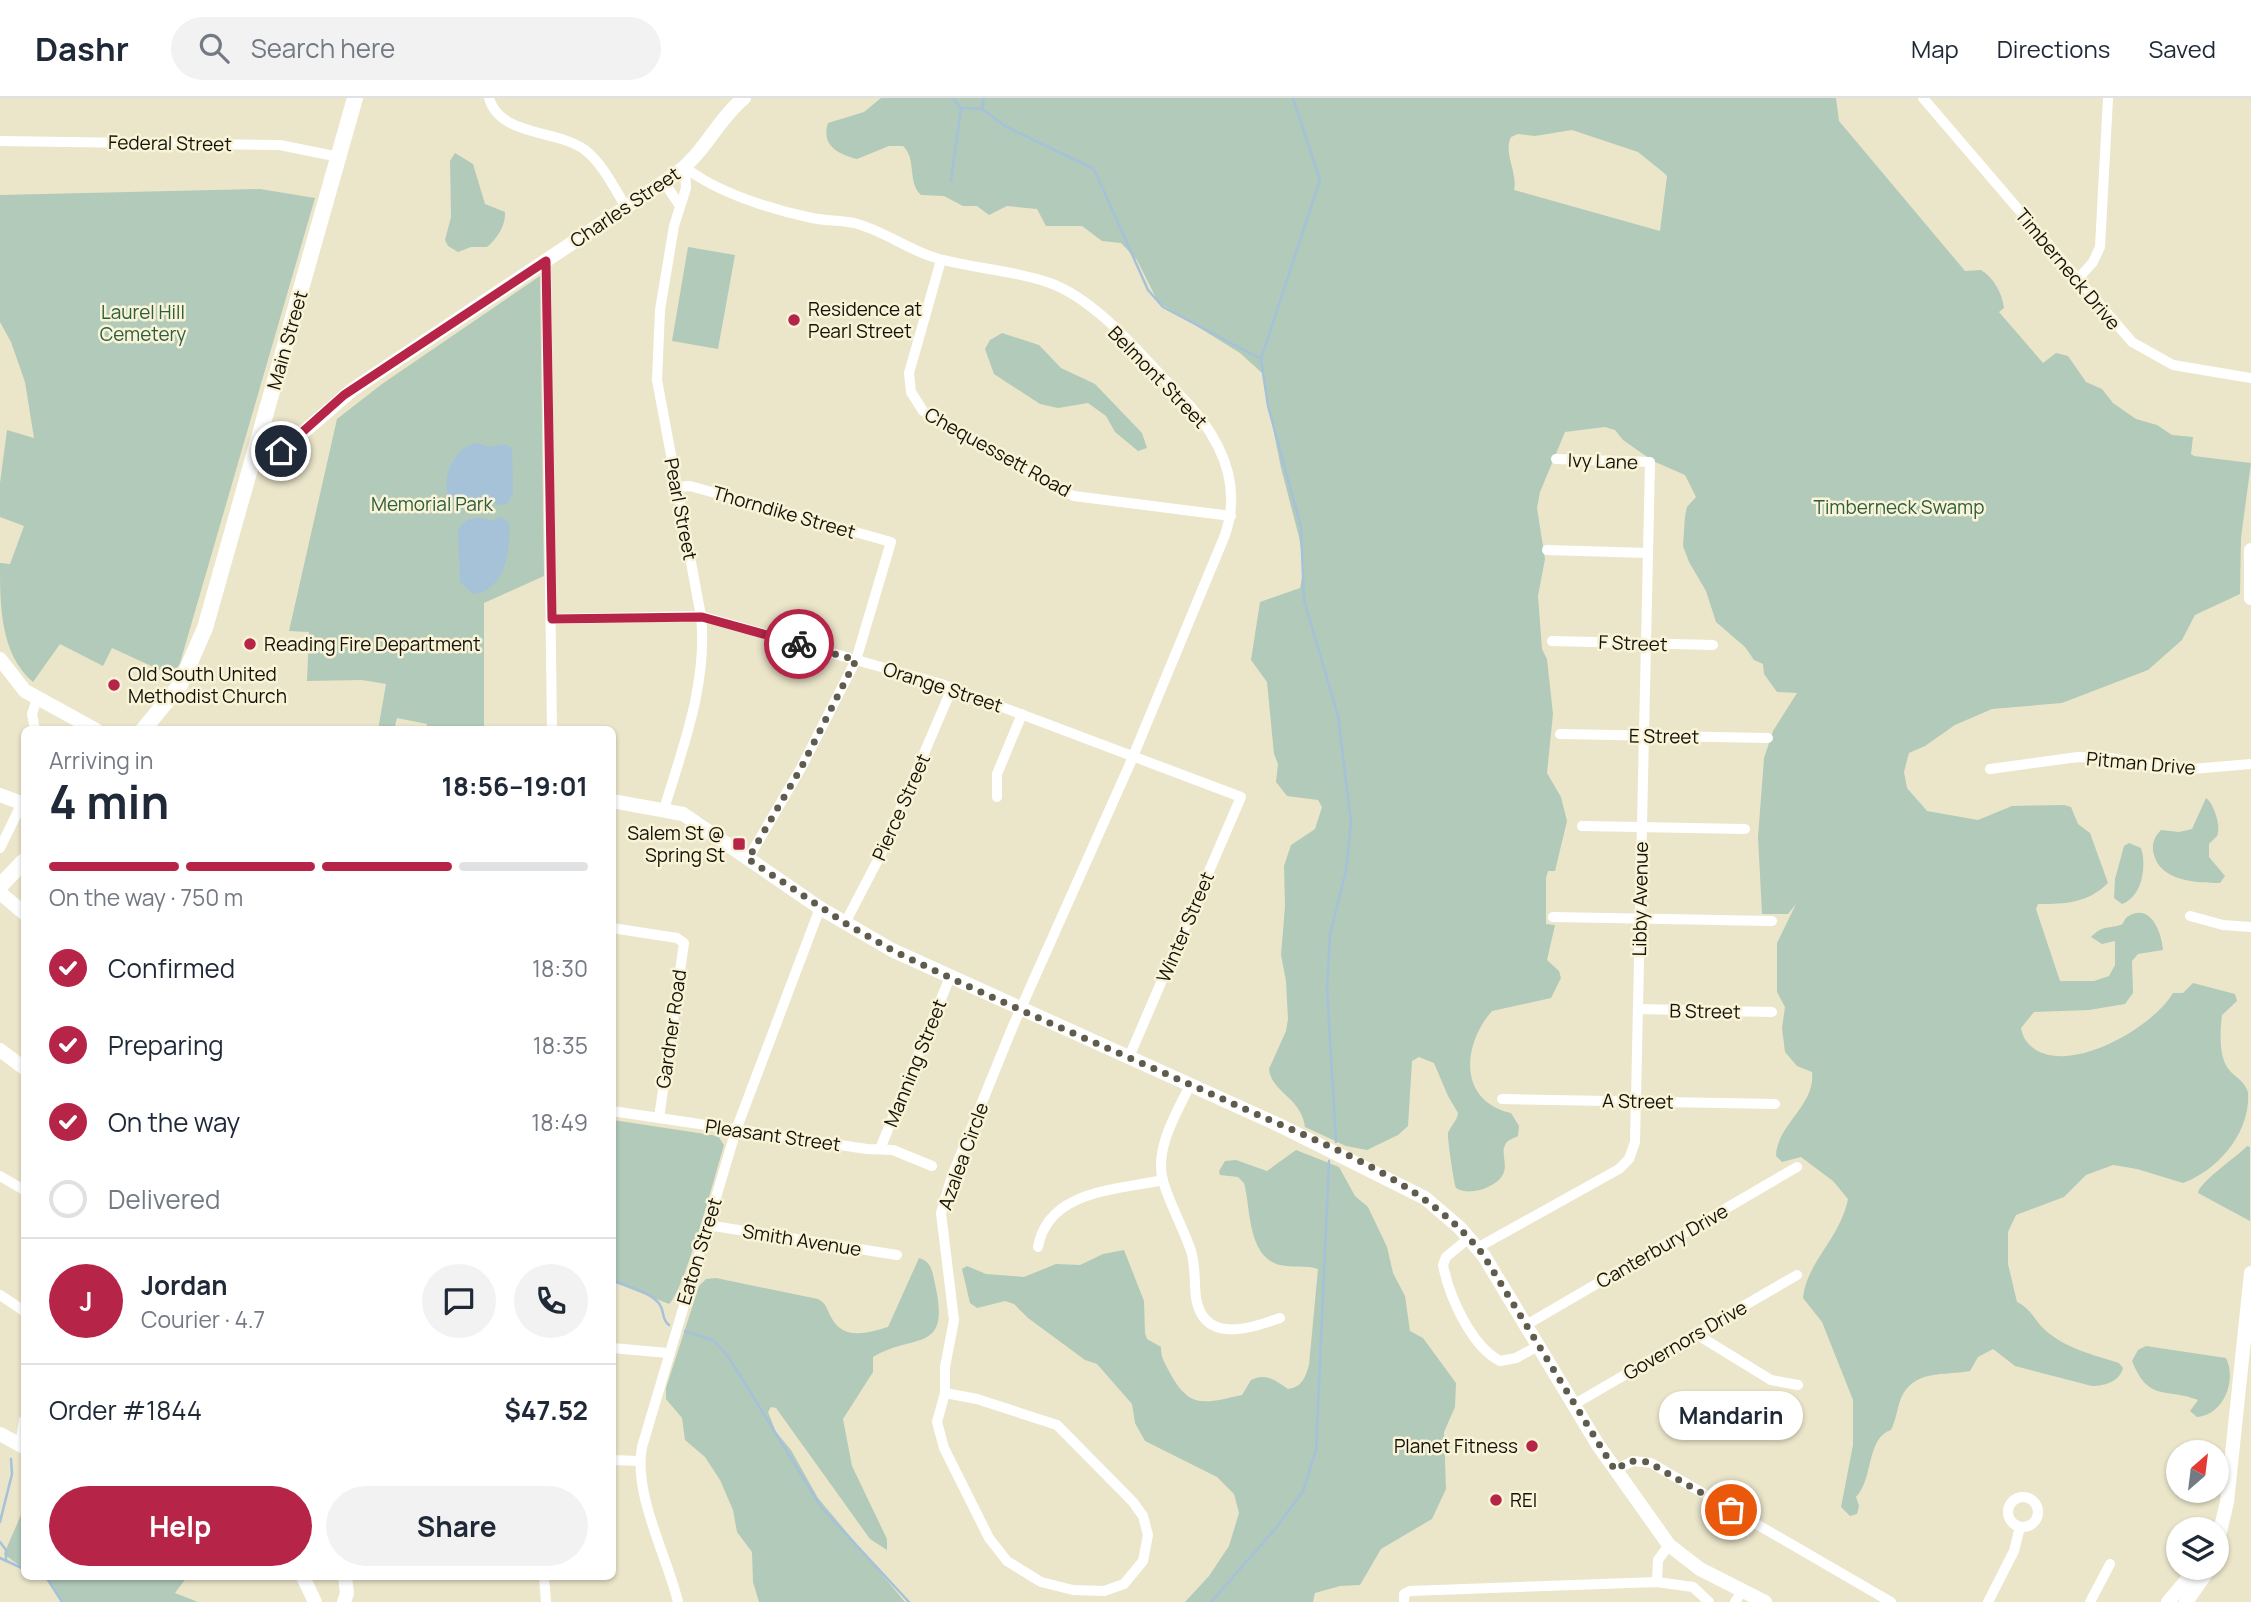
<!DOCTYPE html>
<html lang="en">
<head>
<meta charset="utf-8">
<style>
	body { margin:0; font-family:Manrope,sans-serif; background:#f2f2f3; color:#1f2937; height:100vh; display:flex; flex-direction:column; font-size:26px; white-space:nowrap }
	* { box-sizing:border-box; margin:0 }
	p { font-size:23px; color:#747a83 }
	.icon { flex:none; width:38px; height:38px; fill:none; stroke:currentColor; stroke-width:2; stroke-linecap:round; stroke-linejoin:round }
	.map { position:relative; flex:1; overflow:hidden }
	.details { position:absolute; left:21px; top:628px; width:595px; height:854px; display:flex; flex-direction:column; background:#fff; border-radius:10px; box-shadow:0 2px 5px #0004 }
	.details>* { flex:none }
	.needle { width:46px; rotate:28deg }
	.buttons { position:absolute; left:2166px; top:1342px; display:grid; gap:14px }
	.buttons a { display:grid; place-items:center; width:63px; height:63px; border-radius:50%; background:#fff; box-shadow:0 2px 5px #0004; font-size:35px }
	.pin { position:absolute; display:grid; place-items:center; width:60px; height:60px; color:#fff; margin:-30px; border:4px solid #fff; border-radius:50%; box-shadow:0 2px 7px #0007 }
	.courier { position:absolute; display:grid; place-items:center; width:70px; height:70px; margin:-35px; border:5px solid #b62548; border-radius:50%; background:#fff; color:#222; box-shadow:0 2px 9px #0007 }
	.bubble { position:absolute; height:49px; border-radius:24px; background:#fff; box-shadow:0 2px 5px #0004; font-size:23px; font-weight:700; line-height:49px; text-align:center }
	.summary em { font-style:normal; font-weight:700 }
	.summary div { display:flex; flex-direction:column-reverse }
	.summary { display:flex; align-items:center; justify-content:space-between; height:119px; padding:0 28px }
	h1 { font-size:46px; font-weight:700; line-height:52px }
	.bar { display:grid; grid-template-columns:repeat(4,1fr); gap:10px 7px; align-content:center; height:84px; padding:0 28px }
	.bar i { height:9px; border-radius:5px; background:#e0e1e3 }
	.bar .active { background:#b62548 }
	.bar p { grid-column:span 4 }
	.line { display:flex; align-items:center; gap:18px; padding:0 28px; border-top:2px solid #e0e1e3 }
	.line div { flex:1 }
	.round { display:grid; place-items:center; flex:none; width:74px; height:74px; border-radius:37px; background:#f2f2f3 }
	ol { padding:0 28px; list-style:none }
	li { display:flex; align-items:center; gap:21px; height:77px }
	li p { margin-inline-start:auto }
	li .icon { padding:7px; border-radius:50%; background:#b62548; color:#fff; stroke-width:4 }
	li:last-child { color:#747a83 }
	li i { width:38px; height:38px; border:4px solid #e0e1e3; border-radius:50% }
	.action { display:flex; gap:14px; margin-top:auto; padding:14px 28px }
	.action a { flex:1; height:80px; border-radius:42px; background:#b62548; color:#fff; font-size:28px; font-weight:700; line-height:80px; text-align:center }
	.action a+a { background:#f2f2f3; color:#1f2937 }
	header { display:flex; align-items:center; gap:42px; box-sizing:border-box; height:98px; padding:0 35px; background:#fff; border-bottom:2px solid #e0e1e3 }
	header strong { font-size:33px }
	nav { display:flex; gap:38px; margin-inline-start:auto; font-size:24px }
	.search { width:490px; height:63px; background:#f2f2f3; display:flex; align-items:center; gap:18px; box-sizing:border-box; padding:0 24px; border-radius:38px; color:#747a83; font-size:26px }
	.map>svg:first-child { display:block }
</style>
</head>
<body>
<header>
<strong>Dashr</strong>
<div class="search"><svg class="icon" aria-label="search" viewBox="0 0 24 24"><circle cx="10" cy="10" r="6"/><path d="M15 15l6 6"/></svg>Search here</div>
<nav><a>Map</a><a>Directions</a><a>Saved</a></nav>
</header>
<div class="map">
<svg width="2251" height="1504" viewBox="0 0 2251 1504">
	<rect width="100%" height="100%" fill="#ebe6ca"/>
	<g fill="#b2cab9" fill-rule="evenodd">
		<path d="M881 0H1836L1839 23 1965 173 1981 172C1994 180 2002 195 2004 210L1999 214 2043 265 2056 255 2068 258 2086 284 2102 291 2113 305 2136 321 2157 327 2172 337 2193 339 2191 356 2194 358 2251 365 2241 440 2240 496 2195 517 2182 542 2148 572 2062 605 1992 611 1955 627 1925 648 1909 655 1904 674 1907 690 1927 713 1978 722 2012 708 2064 707 2071 709 2078 726 2090 735 2108 785C2088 805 2066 806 2038 806L2036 811 2060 883H2094L2109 878 2115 867V843L2102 846 2091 839C2103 827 2106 831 2120 827 2125 826 2123 822 2127 819 2151 803 2162 836 2163 852L2138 856 2132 863 2133 895 2125 906 2089 912 2034 914 2021 930C2023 940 2027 946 2036 952 2074 975 2153 929 2173 895H2183L2193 885 2235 896 2237 903 2222 917C2220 933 2218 962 2231 974 2238 981 2244 983 2248 994 2251 1035 2217 1073 2183 1085L2137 1071 2113 1067 2086 1077 2064 1099 2016 1117 2008 1134V1166L2017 1204C2031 1211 2034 1221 2044 1231 2064 1250 2094 1257 2119 1265L2123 1270C2120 1283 2105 1288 2092 1288L2015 1268 1993 1251 1978 1259 1970 1273C1944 1278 1914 1271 1901 1300 1897 1311 1896 1322 1891 1332 1866 1340 1874 1380 1856 1399L1859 1408 1857 1416 1850 1418 1841 1409 1853 1347V1302L1822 1224 1803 1200C1806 1165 1840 1141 1848 1101L1833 1083 1801 1059 1782 1064 1776 1058C1777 1026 1816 1007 1812 974L1797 968 1785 954 1782 930 1785 909 1777 894V845L1796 806 1788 816H1762L1758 739 1764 660 1773 633 1797 595 1777 594 1764 576 1763 566 1754 562 1745 549 1716 524 1706 493 1689 464 1683 448 1685 418 1687 409 1696 399 1685 377 1653 363 1623 342 1615 332 1605 329 1565 334 1540 394 1537 410 1545 461 1538 498 1542 551 1547 561 1553 616 1547 675 1561 699 1567 723 1555 773H1548L1546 780V826L1555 827 1547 862 1559 873 1561 880 1551 900 1492 913C1462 947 1458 1003 1511 1015L1519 1028 1518 1038C1513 1041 1508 1041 1505 1047 1501 1055 1507 1065 1504 1074 1499 1089 1469 1099 1456 1090 1454 1086 1447 1039 1448 1035 1451 1027 1457 1023 1458 1015L1448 998 1434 965 1419 959 1412 963 1408 1028 1398 1037 1367 1052 1346 1048 1305 1029C1302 1000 1271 994 1269 971L1286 933 1288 921 1286 883 1281 857 1285 808 1284 768 1291 747 1315 731 1322 709 1318 702 1287 698 1276 684 1278 666 1274 656 1267 584 1251 562 1260 504 1300 490 1304 469 1299 439 1281 370 1262 275 1240 255 1158 204 1137 162 1121 145 1102 143 1082 128H1046L1037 111 1007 108 989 117 977 108H963L944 98 921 97C907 84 917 61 903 48H889L857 61C837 56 821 47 828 25L864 14ZM1572 32 1638 54 1664 75 1667 78 1660 133 1514 92C1518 75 1503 55 1511 39L1518 36 1535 38Z"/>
		<path d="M455 55 473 66 485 106 505 114C506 127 497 141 487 149H471L458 154 448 148 445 142 451 119 450 63Z"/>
		<path d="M260 91 315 100 180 565 173 578 112 550 103 568 60 546 33 584C0 556 0 507 0 465L10 466 24 428 0 419V385L7 332 34 340 25 284 11 244 0 224V97Z"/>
		<polygon points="688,149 735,157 718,251 672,243"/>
		<polygon points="540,178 544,478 484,505 484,632 427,632 427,626 397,620 394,632 378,632 386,586 362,582 307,583 309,534 289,533 337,321 382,286"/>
		<polygon points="1002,235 1039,247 1061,270 1095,286 1142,335 1147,350 1138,353 1115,334 1106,318 1088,305 1058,310 1040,306 994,276 985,251 990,242"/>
		<path d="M2206 700C2213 704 2222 729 2217 738 2215 741 2211 743 2209 746V759L2225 778 2220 785C2196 785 2161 783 2154 757 2151 747 2154 739 2161 732L2179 734 2192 731Z"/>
		<path d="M2129 745 2141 750C2147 768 2142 799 2122 806L2114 800 2115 781 2124 748Z"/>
		<path d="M613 1022 718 1038 724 1047C715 1077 685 1191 669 1206L613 1184Z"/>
		<path d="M2247 1048 2250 1049V1123L2198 1095C2200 1083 2237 1059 2247 1048Z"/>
		<path d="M1296 1052 1339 1069 1355 1098 1368 1109 1387 1149 1393 1175 1405 1198 1410 1233 1423 1240 1456 1285 1455 1309 1444 1334 1446 1391 1432 1421 1381 1451 1360 1487 1340 1488 1315 1495 1313 1504H1185L1209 1478 1229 1448 1239 1415 1234 1396 1217 1379 1145 1343 1135 1325 1132 1306 1097 1266 1085 1262 1028 1220 1014 1206 1005 1203 977 1210 970 1205 962 1171 967 1168 986 1176 1024 1179 1056 1166 1080 1167 1103 1156 1124 1152 1144 1203 1145 1235 1147 1241 1161 1249C1161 1261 1165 1265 1170 1275 1190 1312 1205 1305 1242 1297L1251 1282C1266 1274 1276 1283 1288 1291 1302 1289 1305 1280 1309 1267L1318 1171C1306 1167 1292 1170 1280 1167 1247 1159 1251 1110 1244 1085L1238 1079 1220 1077 1219 1073 1225 1063 1236 1062 1267 1073Z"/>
		<path d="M919 1160C932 1164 932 1173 935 1186 951 1257 914 1234 873 1259V1274L843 1321 852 1368 887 1441V1452L870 1441 776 1310 771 1309 768 1314 776 1334 791 1352 818 1400 905 1504H759L753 1484 752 1454 737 1434 733 1412 720 1382 705 1359 685 1342 682 1320 666 1301V1290L699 1188 706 1181 716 1180 818 1201C827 1206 826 1210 831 1219 843 1243 868 1235 888 1229Z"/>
		<path d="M2146 1248 2226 1260C2237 1282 2224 1317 2197 1319L2190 1313 2198 1302C2165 1289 2149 1305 2132 1263L2138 1252Z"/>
		<polygon points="24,1410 24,1471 4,1456"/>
		<polygon points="39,1479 187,1479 175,1495 198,1504 62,1504 49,1482"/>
	</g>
	<g fill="#a5c2d9">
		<path d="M476 345 490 349 505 346 512 350 513 396 506 407 486 405 463 409 448 398C442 378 454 350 476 345Z"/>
		<path d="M500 419 509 424C511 449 507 492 473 496L460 484 458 432C466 418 478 418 492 423Z"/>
	</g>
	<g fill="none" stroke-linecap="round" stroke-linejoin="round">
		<g stroke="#a5c2d9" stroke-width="2.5">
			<polyline points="953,0 961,10"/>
			<polyline points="984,0 982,11 1005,28 1094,71 1148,192 1163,209 1261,261"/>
			<polyline points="1293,0 1320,82 1261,261 1268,308 1301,429 1304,502 1338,618 1351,724 1346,773 1330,837 1327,889 1336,1044"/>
			<polyline points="951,83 961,10 982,11"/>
			<path d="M612 1182C625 1188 652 1194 660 1207 665 1214 661 1221 669 1227"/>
			<polyline points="685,1233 713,1242 728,1258 821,1409 909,1504"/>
			<polyline points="0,1424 12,1376 11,1361"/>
			<polyline points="0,1444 6,1452 6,1463"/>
			<polyline points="0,1460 24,1471"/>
			<polyline points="42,1479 48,1482 62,1504"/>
			<polyline points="1211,1504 1276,1430 1303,1393 1316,1352 1329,1063"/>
		</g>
		<g stroke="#fff" stroke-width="10">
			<path d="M489 0C500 39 557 31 585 52 603 66 614 90 626 109"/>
			<polyline points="1923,0 2132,244 2173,267 2251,280"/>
			<polyline points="0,43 280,47 339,59"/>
			<path d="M685 69C715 94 773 112 812 120 826 123 840 122 854 125 883 132 908 152 936 160 974 171 1014 172 1050 185 1099 203 1142 259 1178 295 1216 333 1244 382 1225 437L1129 668 1013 928 952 1078 941 1115 954 1222 945 1269V1295L937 1324 944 1350 989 1440 1007 1463 1041 1484 1073 1492 1104 1493 1124 1486 1143 1463 1148 1437 1143 1418 1133 1404 1057 1327 977 1301 945 1295"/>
			<polyline points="664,84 680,108"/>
			<polyline points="941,162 909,275 911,294 923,313 1048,386 1074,398 1231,418"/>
			<polyline points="546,163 552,632"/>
			<polyline points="2077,182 2093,164 2100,149 2108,0"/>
			<polyline points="677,389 690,388 891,444 856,562 801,670 748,761"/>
			<polyline points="1547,452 1648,455"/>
			<polyline points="552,521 701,518 941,586 1241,699 1129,959"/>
			<polyline points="1552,543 1713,547"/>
			<polyline points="35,632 32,616 37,601"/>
			<polyline points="1560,636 1768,640"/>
			<polyline points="1990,671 2078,659 2110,660 2180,672 2251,666"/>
			<polyline points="997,699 997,676 1022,616"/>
			<path d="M664 711C683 649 708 584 701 518L657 282 660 212 674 128 686 90 685 69"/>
			<polyline points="1582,728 1745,731"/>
			<polyline points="0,750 24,701"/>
			<polyline points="2190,818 2223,827 2251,829"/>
			<polyline points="1553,819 1772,823"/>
			<polyline points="845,825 880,758 952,590"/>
			<polyline points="612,830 677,840 684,845 659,1020"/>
			<polyline points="1638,911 1772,914"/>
			<path d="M1190 987C1177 1015 1154 1050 1163 1083 1170 1107 1183 1129 1191 1153 1196 1169 1194 1184 1196 1200 1204 1247 1251 1230 1280 1220"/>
			<polyline points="1502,1001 1775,1006"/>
			<polyline points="612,1013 867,1051 893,1052 932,1068"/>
			<polyline points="880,1051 950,879"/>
			<polyline points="0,1078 24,1092"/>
			<polyline points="707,1127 897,1157"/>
			<path d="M1469 1140 1446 1159 1443 1167C1449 1198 1471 1248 1500 1263L1516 1260 1538 1248"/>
			<path d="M1038 1149C1048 1092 1117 1092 1163 1082"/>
			<polyline points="1477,1150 1619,1071 1629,1061 1635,1044 1650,364 1556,361"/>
			<polyline points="0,1197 24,1213"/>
			<polyline points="1526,1227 1797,1069"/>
			<polyline points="1696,1236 1771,1282 1798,1287"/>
			<polyline points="612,1250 668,1255"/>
			<polyline points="1573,1307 1797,1177"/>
			<polyline points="20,1347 24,1322"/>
			<polyline points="612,1362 639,1363"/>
			<polyline points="1615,1372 1633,1363 1651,1365 1891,1504"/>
			<circle cx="2023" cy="1414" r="15"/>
			<polyline points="544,1479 546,1504"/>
			<polyline points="1657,1484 1658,1462 1669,1447"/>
			<path d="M678 1504C667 1458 633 1396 642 1349L736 1032 820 810"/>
			<polyline points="1404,1504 1404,1496 1410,1493 1657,1484 1693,1489 1709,1504"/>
			<polyline points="1735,1504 1743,1492"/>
			<polyline points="1988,1504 2014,1453 2020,1429"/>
			<polyline points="2090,1504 2110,1466"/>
		</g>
		<g stroke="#fff" stroke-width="14">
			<polyline points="259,339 275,349 286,348"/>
			<path d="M252 364H265L277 357 352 292 677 75C705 54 718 21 744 0"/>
			<polyline points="2251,452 2251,500"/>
			<polyline points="0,561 25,593 96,632"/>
			<polyline points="0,697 24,706"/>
			<polyline points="612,703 683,716 820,810 892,852 1281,1028 1425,1100 1460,1130 1484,1158 1598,1347 1669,1447 1700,1471 1765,1504"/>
			<polyline points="0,795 24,815"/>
			<polyline points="0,952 24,970"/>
			<polyline points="0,1336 24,1349"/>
			<polyline points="2217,1446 2227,1404 2251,1175"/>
			<polyline points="303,1479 315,1504"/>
			<polyline points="344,1504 347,1495 345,1479"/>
			<polyline points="2168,1504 2197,1470"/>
			<polyline points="2186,1504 2210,1470"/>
		</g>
		<g stroke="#fff" stroke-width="16">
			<polyline points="143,632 180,587 205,530 355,0"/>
			<polyline points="0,788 24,763"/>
		</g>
	</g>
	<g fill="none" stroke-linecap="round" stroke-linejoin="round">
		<path stroke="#605c4d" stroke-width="7" stroke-dasharray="0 12.6" d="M799 546 856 562 801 670 748 761 845 825 892 852C1002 906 1116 953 1227 1003 1314 1043 1425 1080 1484 1158L1615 1372 1629 1363 1648 1364 1731 1412"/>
		<polyline stroke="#b62548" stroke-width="9" points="281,353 344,297 546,163 552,521 702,519 799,546"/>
	</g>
	<g fill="#b62548" stroke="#f9f3d7" stroke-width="2.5">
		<circle cx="794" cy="222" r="7"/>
		<circle cx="250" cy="546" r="7"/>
		<circle cx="114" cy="587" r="7"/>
		<rect x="732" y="739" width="14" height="14" rx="3.5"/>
		<circle cx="1532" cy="1348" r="7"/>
		<circle cx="1496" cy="1402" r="7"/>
	</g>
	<g text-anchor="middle" stroke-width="5" stroke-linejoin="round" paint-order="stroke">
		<g font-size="19" fill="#151209" stroke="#f9f3d7">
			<text transform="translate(170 45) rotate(1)" y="7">Federal Street</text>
			<text transform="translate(625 109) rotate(-34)" y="7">Charles Street</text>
			<text transform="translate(2068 171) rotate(50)" y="7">Timberneck Drive</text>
			<text transform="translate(287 242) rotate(-74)" y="7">Main Street</text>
			<text transform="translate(1158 279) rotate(46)" y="7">Belmont Street</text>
			<text transform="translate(998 354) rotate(29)" y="7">Chequessett Road</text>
			<text transform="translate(1603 363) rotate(2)" y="7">Ivy Lane</text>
			<text transform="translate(681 411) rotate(79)" y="7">Pearl Street</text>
			<text transform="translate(784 414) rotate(16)" y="7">Thorndike Street</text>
			<text transform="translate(1633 545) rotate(2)" y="7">F Street</text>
			<text transform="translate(943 589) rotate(18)" y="7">Orange Street</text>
			<text transform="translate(1664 638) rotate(1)" y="7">E Street</text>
			<text transform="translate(2141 665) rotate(5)" y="7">Pitman Drive</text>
			<text transform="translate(901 709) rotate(-66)" y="7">Pierce Street</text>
			<text transform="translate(1640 801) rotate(-89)" y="7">Libby Avenue</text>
			<text transform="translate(1185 829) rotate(-67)" y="7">Winter Street</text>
			<text transform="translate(1705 913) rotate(1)" y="7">B Street</text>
			<text transform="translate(671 931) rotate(-82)" y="7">Gardner Road</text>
			<text transform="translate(915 965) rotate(-68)" y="7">Manning Street</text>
			<text transform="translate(1638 1003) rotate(1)" y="7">A Street</text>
			<text transform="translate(773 1037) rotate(8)" y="7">Pleasant Street</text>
			<text transform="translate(963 1058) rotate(-70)" y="7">Azalea Circle</text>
			<text transform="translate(802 1142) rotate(9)" y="7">Smith Avenue</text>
			<text transform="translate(1662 1148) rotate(-30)" y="7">Canterbury Drive</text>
			<text transform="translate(699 1153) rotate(-73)" y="7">Eaton Street</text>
			<text transform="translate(1685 1242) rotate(-30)" y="7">Governors Drive</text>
		</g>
		<g font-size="19" fill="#151209" stroke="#f9f3d7" text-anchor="start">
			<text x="808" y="218">Residence at<tspan x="808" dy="22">Pearl Street</tspan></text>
			<text x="264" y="553">Reading Fire Department</text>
			<text x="128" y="583">Old South United<tspan x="128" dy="22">Methodist Church</tspan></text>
			<text x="725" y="742" text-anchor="end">Salem St @<tspan x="725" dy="22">Spring St</tspan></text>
			<text x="1518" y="1355" text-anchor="end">Planet Fitness</text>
			<text x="1510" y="1409">REI</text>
		</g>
		<g font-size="19" fill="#2d5e3f" stroke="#f9f3d7">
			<text x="143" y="221">Laurel Hill<tspan x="143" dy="22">Cemetery</tspan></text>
			<text x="432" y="413">Memorial Park</text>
			<text x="1899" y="416">Timberneck Swamp</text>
		</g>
	</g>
</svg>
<div class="buttons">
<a><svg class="needle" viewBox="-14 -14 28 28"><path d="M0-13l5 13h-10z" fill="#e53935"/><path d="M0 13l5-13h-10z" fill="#747a83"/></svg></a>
<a><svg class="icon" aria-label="layers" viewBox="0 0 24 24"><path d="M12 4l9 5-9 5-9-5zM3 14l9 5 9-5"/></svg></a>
</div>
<div class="pin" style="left:1731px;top:1412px;background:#ea580c"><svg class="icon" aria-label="bag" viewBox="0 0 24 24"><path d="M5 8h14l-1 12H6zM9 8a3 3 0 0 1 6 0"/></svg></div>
<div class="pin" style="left:281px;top:353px;background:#1f2937"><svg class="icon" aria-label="home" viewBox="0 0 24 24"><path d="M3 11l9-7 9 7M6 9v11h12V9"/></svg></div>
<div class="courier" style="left:799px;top:546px"><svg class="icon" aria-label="bike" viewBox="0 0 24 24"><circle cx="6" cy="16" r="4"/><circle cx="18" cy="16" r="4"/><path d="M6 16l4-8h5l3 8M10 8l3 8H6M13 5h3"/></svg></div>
<div class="bubble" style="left:1659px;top:1293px;width:144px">Mandarin</div>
<section class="details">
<div class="summary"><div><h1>4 min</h1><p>Arriving in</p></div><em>18:56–19:01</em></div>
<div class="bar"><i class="active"></i><i class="active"></i><i class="active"></i><i></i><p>On the way · 750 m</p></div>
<ol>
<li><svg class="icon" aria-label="check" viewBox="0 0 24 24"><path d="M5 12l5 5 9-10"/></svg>Confirmed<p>18:30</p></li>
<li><svg class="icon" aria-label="check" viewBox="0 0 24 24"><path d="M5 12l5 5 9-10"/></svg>Preparing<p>18:35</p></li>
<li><svg class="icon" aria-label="check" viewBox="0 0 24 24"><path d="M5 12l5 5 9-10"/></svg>On the way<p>18:49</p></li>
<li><i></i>Delivered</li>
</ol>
<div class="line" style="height:126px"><b class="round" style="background:#b62548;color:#fff">J</b><div><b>Jordan</b><p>Courier · 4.7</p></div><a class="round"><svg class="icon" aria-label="chat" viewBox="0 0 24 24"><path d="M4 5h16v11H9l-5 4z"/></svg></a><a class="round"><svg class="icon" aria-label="phone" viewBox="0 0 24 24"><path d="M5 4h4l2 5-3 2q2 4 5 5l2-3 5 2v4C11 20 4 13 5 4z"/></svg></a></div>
<div class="line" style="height:91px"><div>Order #1844</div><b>$47.52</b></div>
<div class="action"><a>Help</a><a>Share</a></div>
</section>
</div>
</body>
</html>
